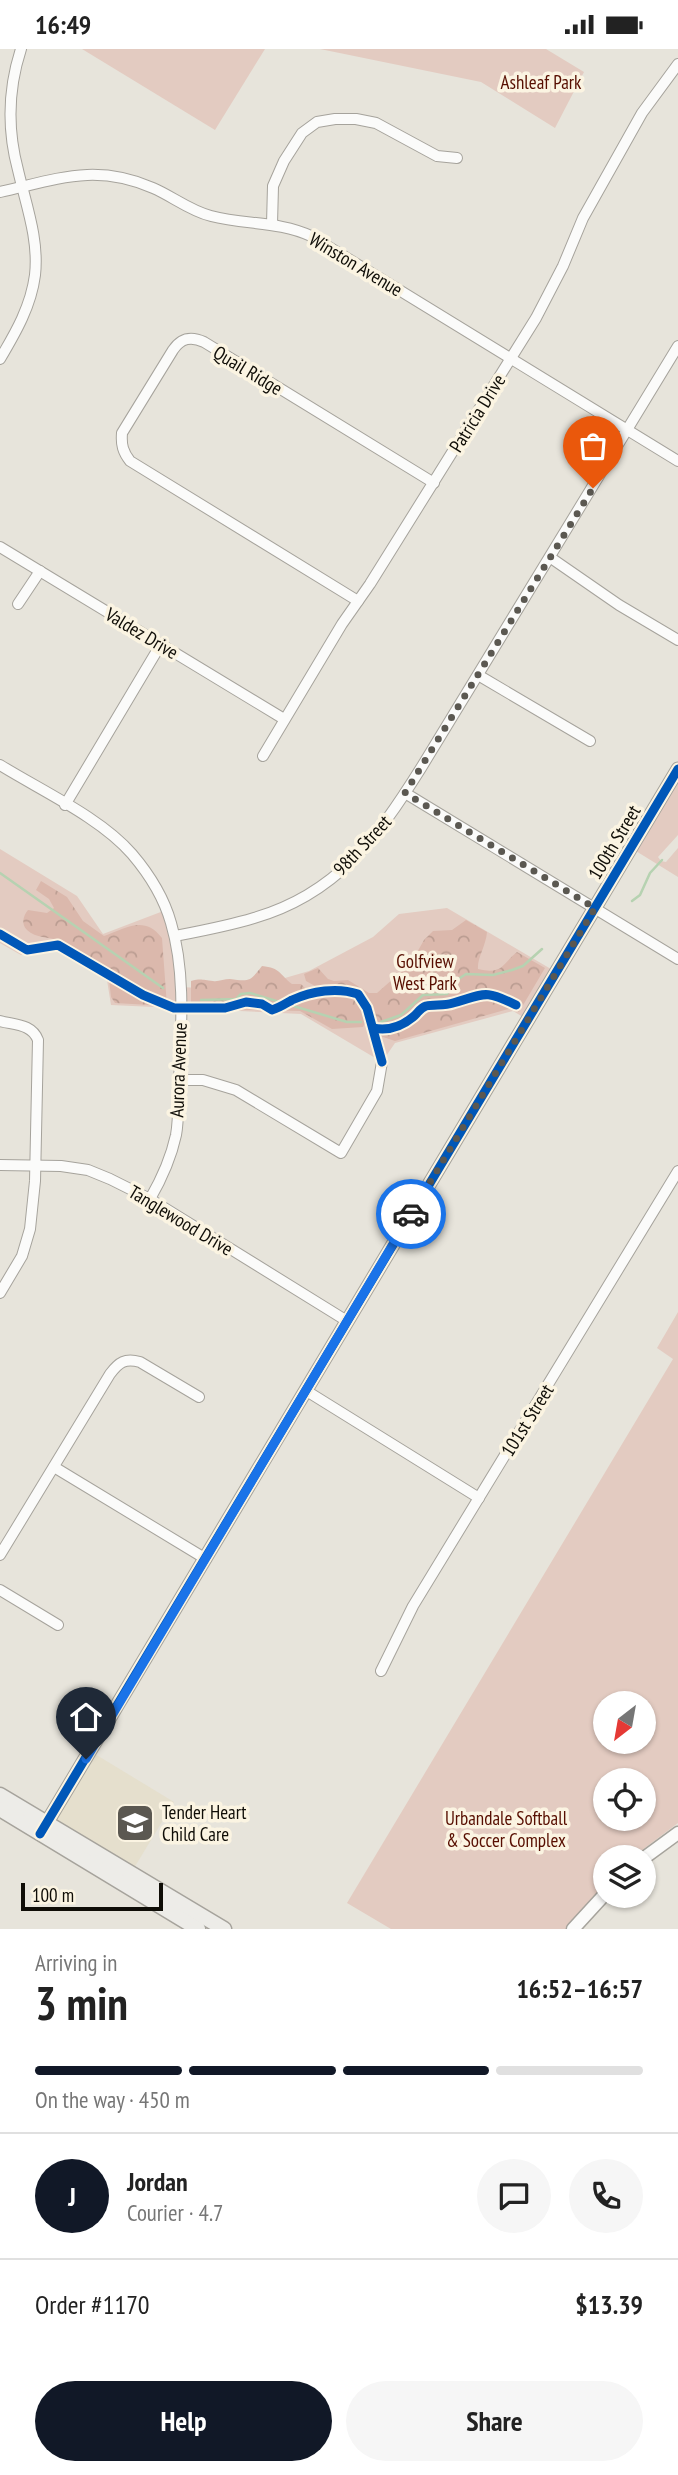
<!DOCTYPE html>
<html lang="en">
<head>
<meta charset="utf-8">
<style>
	body { margin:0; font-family:"PT Sans Narrow",sans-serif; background:#f6f6f6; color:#222; height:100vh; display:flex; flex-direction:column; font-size:26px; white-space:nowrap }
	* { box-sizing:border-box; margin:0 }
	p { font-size:23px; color:#767676 }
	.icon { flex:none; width:38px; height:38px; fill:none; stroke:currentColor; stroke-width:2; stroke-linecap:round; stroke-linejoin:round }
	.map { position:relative; height:1880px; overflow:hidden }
	.side { display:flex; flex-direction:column; background:#fff; flex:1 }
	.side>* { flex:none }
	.needle { width:46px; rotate:211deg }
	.controls { position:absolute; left:593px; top:1642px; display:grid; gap:14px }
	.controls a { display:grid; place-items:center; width:63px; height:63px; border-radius:50%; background:#fff; box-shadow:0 2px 5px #0004; font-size:35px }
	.scale { position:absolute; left:21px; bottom:18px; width:142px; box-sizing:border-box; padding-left:7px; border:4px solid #0f0d07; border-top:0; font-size:19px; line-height:24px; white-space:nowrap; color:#0f0d07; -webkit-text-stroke:5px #fbf4e2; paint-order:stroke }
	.pin { position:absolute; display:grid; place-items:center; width:60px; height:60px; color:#fff; margin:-72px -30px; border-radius:50% 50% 50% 0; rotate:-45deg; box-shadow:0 0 7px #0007 }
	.pin .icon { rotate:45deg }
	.courier { position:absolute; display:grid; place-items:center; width:70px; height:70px; margin:-35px; border:5px solid #1a73e8; border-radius:50%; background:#fff; color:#222; box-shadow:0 2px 9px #0007 }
	.headline em { font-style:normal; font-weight:800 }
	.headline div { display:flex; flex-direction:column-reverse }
	.headline { display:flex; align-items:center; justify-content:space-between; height:119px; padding:0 35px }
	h1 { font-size:46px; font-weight:800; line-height:52px }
	.bar { display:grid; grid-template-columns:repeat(4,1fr); gap:10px 7px; align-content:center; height:84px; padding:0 35px }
	.bar i { height:9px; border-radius:5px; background:#e0e0e0 }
	.bar .current { background:#111827 }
	.bar p { grid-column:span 4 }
	.line { display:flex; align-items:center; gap:18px; padding:0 35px; border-top:2px solid #e0e0e0 }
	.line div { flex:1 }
	.round { display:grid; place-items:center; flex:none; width:74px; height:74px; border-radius:37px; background:#f6f6f6 }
	.cta { display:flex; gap:14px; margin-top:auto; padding:14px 35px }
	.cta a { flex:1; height:80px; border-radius:42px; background:#111827; color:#fff; font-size:28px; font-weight:800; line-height:80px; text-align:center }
	.cta a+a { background:#f6f6f6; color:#222 }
	.status { display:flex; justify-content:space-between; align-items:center; height:49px; padding:0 35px; background:#fff; direction:ltr }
	.status svg { height:19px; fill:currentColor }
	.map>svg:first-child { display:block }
</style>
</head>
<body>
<div class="status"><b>16:49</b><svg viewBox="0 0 49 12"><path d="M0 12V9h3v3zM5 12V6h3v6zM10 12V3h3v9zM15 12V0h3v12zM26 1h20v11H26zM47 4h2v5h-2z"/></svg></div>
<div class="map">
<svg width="678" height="1880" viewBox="0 0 678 1880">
	<defs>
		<pattern id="forest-crowns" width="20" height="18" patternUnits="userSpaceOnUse" patternTransform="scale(1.75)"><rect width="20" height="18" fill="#dbb8ac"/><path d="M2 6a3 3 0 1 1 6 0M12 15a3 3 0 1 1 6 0" fill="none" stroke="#bb9d92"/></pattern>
	</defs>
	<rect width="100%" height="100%" fill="#e7e4db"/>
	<polygon fill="#e5dfcd" points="90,1702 174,1753 131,1824 47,1774"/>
	<g fill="#e3cbc1" fill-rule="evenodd">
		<polygon points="82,0 265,0 215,81"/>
		<polygon points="320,0 546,0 584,23 555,79 481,33"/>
		<polygon points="678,726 678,786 658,808 661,812 666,813 678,799 678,828 631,799"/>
		<polygon points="0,800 77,847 103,885 166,861 180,938 244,941 309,922 373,888 399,865 447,859 556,923 528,971 513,962 395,994 382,1013 301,965 111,956 107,931 55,900 21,906 0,894"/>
		<path d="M678 1263V1774L633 1808H606L605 1834 566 1880H391L347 1854 673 1310 657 1299ZM606 1654H644V1692H606ZM606 1731H644V1769H606Z"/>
	</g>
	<g fill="url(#forest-crowns)">
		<path d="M41 832 67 848 83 872 104 887C127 879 144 866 162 889L167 957 115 954 111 948 108 922C95 910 75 900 59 892 49 887 36 890 27 881 21 875 23 867 28 861L47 864 54 859 49 850 36 841Z"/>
		<path d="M466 871 487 883C486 897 477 909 478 920 503 926 502 915 517 903L545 919 519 963 512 959 395 992 380 987 374 969 367 970 363 978 332 980 300 962 213 960 191 955V932C201 929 203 931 213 932 218 933 224 930 230 930 250 933 250 932 262 917 281 919 279 925 292 935H301L307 941 314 940 315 937 306 932 304 925 318 919 328 930 334 932 348 931 369 944H377L411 914 424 891 433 882 452 881Z"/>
	</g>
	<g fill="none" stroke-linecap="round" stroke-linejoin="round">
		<g stroke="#b6d2b1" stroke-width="2.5">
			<polyline points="0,824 163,939"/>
			<polyline points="632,852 640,846 650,824 662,811"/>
			<polyline points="201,951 236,950 241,945 250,944 347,973 361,973"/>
			<polyline points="381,973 401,966 423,946 447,945 457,931 466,925 493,926 512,921 523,917 542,900"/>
		</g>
		<defs>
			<g id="minor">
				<path d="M0 143C58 130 95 114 153 139 172 147 190 162 211 167 245 176 279 172 311 187L678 412"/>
				<polyline points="272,175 273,137 284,112 302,84 317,73 335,70 356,70 376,74 437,107 457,109"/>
				<path d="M0 310C16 283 31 257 35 226 39 190 26 156 18 121 7 80 8 40 21 0"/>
				<polyline points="0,498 284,670"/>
				<polyline points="551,509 619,556 678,591"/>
				<path d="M358 552 130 412C123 403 121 396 122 384L173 301C181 289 191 287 204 293L434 434"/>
				<polyline points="18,555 40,522"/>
				<polyline points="478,626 590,692"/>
				<polyline points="263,707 342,575 370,535 536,269 563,217 583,169 642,64 678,15"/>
				<path d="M0 716C42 742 101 769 132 805 149 825 164 849 171 874 186 924 181 982 179 1033 178 1050 179 1070 176 1086 171 1109 161 1131 150 1150"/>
				<polyline points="405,744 678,910"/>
				<polyline points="65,756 161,595"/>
				<path d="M175 887C201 882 228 877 254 869 337 845 377 789 421 719L678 297"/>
				<path d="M0 972C15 976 32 975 38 991L35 1132 30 1180 22 1207 0 1244"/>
				<polyline points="179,1031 203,1031 236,1041 341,1104 377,1042 382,1013"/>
				<polyline points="0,1116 61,1117 88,1121 110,1130 150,1150 347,1272"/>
				<polyline points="305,1341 479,1449"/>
				<polyline points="54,1418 206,1510"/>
				<path d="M0 1506 110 1325C119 1313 125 1309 140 1313L199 1348"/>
				<polyline points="0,1541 58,1576"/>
				<polyline points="381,1622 413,1557 678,1122"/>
			</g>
			<g id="tertiary">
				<polyline points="43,1780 678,720"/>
				<polyline points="644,1809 678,1784"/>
				<polyline points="573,1880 606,1844"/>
			</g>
			<g id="secondary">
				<polyline points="0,1746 224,1880"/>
				<polyline points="0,1760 198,1880"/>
			</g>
		</defs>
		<use href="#minor" stroke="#a6a39c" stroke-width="12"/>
		<use href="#tertiary" stroke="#a6a39c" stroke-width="15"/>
		<use href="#secondary" stroke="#a6a39c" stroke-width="17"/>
		<use href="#minor" stroke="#fbfbfa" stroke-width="10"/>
		<use href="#tertiary" stroke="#fbfbfa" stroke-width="12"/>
		<use href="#secondary" stroke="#edece8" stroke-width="14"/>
		<defs>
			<g id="cycleway">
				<path d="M0 885 27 901 58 896 143 946 174 959H225L246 953 262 955 272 961C279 959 285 955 292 951 312 942 337 938 358 945L367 959 382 1013"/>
				<path d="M373 979C388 982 401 978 413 968 418 964 420 959 426 957 434 955 444 957 453 954 485 945 484 940 516 956"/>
				<polyline points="40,1785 678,720"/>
			</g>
		</defs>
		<use href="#cycleway" stroke="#fbf4e2" stroke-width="13"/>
		<use href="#cycleway" stroke="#0057b8" stroke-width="9"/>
	</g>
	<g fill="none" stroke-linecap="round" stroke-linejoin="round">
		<polyline stroke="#5b5851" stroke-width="7" stroke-dasharray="0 12.6" points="411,1165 595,859 405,744 593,439"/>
		<polyline stroke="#1a73e8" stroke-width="9" points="86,1710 411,1165"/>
	</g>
	<defs>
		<symbol id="school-square" viewBox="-11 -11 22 22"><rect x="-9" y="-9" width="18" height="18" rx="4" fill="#5b5851" stroke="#fbf4e2"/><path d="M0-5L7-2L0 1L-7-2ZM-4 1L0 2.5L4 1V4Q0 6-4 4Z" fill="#fff"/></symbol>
	</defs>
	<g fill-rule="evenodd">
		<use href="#school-square" x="113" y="1752" width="44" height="44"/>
	</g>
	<g text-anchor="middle" stroke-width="7" stroke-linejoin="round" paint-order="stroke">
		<g font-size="19" fill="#570e01" stroke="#fbf4e2">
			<text x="541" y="40">Ashleaf Park</text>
			<text x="425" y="919">Golfview<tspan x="425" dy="22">West Park</tspan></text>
			<text x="506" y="1776">Urbandale Softball<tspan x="506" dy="22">&amp; Soccer Complex</tspan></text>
		</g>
		<g font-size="19" fill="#0f0d07" stroke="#fbf4e2">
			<text transform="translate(356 215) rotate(31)" y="7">Winston Avenue</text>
			<text transform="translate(248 321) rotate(31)" y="7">Quail Ridge</text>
			<text transform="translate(477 364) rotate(-58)" y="7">Patricia Drive</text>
			<text transform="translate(142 584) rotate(31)" y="7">Valdez Drive</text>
			<text transform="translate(614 793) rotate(-59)" y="7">100th Street</text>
			<text transform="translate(362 796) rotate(-47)" y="7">98th Street</text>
			<text transform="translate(178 1021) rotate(-88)" y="7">Aurora Avenue</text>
			<text transform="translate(181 1171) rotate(31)" y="7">Tanglewood Drive</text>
			<text transform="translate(527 1371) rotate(-58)" y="7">101st Street</text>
		</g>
		<g font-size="19" fill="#0f0d07" stroke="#fbf4e2" text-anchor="start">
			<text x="162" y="1770">Tender Heart<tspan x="162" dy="22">Child Care</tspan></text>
		</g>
	</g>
</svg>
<div class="controls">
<a><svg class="needle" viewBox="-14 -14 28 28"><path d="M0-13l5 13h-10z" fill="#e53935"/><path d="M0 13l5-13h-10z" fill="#767676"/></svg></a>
<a><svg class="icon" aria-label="locate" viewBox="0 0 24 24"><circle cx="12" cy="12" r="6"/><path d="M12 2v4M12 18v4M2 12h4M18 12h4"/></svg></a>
<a><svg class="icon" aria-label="layers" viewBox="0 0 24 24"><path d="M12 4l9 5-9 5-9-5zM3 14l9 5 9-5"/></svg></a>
</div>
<div class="scale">100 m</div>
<div class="pin" style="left:593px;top:439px;background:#ea580c"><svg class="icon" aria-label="bag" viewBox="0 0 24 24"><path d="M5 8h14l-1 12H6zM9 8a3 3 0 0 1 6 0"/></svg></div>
<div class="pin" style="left:86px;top:1710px;background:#1f2937"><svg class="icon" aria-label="home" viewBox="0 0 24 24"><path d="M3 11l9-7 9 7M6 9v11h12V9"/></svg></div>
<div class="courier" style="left:411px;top:1165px"><svg class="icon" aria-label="car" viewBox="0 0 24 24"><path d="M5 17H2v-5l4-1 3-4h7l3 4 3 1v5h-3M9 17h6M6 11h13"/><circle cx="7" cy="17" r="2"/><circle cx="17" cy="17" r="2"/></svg></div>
</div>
<section class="side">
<div class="headline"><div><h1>3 min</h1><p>Arriving in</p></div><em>16:52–16:57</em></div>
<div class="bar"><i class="current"></i><i class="current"></i><i class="current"></i><i></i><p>On the way · 450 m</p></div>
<div class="line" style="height:126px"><b class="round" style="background:#111827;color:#fff">J</b><div><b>Jordan</b><p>Courier · 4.7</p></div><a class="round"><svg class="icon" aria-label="chat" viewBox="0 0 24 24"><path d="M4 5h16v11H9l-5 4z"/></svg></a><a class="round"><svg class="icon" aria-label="phone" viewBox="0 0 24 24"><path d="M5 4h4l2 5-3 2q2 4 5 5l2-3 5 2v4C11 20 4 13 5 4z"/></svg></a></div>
<div class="line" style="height:91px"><div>Order #1170</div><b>$13.39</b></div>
<div class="cta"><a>Help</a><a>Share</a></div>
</section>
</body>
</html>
